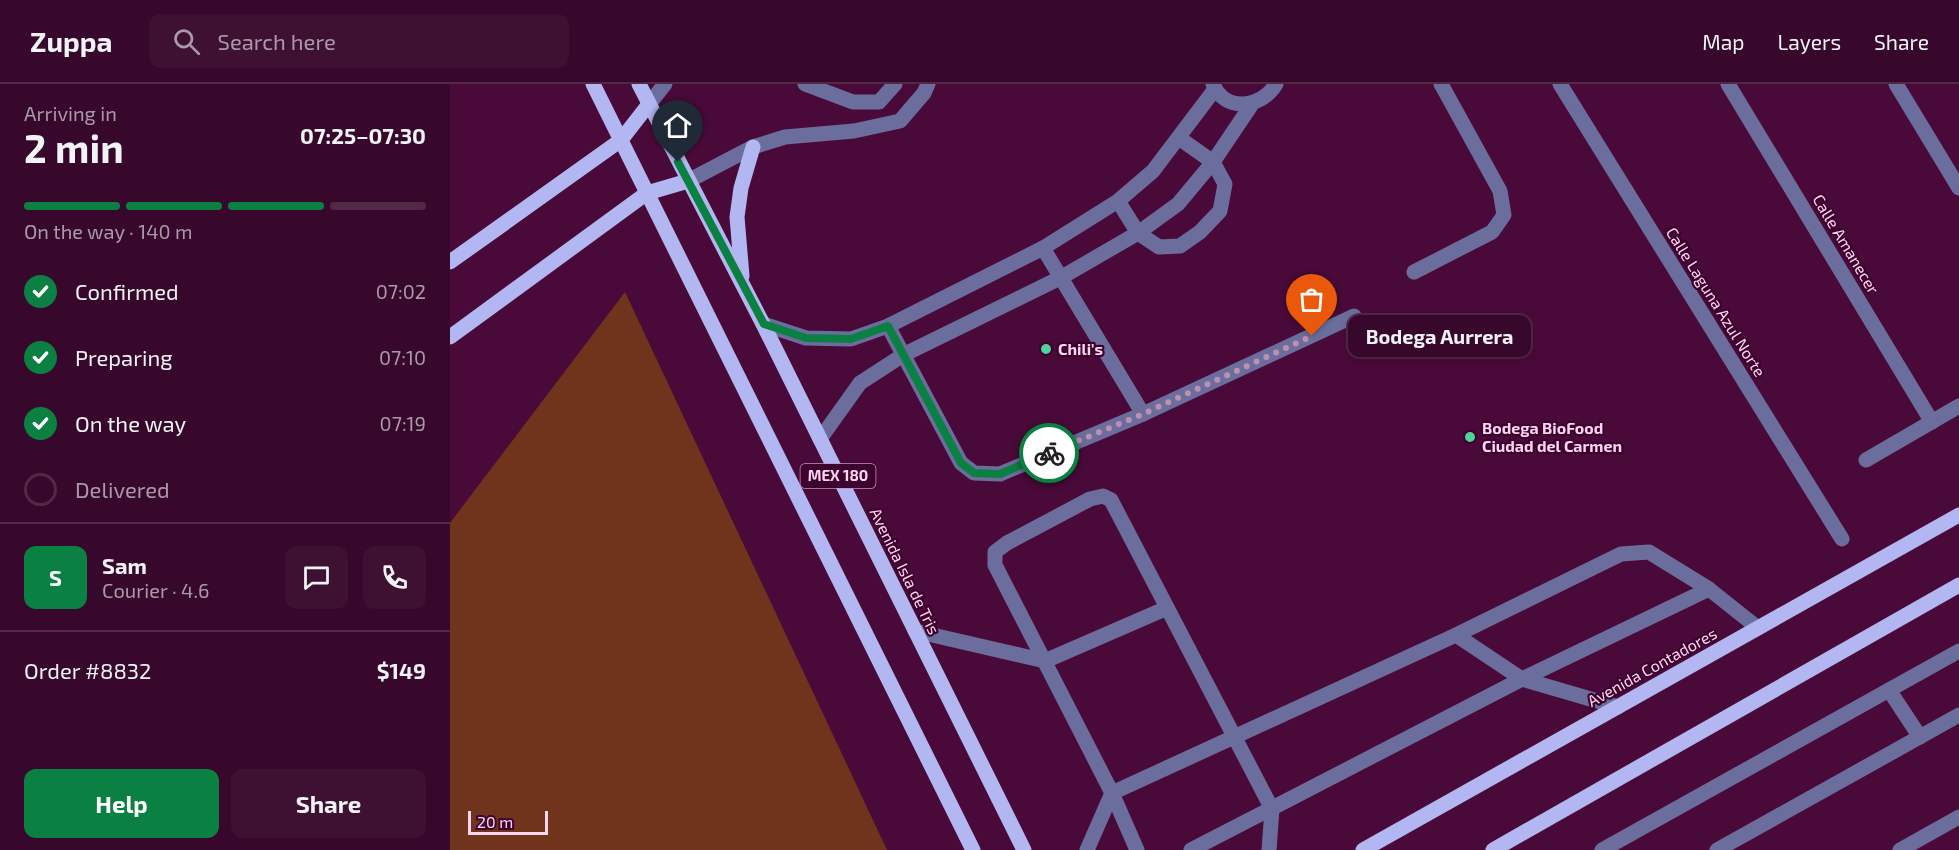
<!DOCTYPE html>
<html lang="en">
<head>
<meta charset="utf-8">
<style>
	body { margin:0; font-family:"Exo 2",sans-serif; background:#3e1133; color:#f1f3f6; height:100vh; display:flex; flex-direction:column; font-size:22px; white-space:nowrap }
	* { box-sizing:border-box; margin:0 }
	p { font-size:20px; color:#aa9aa9 }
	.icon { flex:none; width:33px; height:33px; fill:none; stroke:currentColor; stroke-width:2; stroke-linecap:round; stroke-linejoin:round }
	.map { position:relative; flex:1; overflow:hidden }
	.side { display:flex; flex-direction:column; background:#37082b; width:450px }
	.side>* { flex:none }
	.scale { position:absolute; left:18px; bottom:15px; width:80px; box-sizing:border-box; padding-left:6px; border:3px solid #fed6ef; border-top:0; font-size:16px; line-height:21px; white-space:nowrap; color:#fed6ef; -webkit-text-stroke:4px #3e002f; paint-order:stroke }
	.pin { position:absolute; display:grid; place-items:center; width:51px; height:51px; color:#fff; margin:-62px -26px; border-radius:50% 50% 50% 0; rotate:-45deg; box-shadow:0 0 6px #0007 }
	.pin .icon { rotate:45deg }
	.courier { position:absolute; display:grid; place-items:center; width:60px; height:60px; margin:-30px; border:4px solid #0b8043; border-radius:50%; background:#fff; color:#222; box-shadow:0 2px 8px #0007 }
	.bubble { position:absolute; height:42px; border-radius:12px; background:#37082b; box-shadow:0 3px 9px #0003,0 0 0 2px #512947; font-size:20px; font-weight:700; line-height:42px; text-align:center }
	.head em { font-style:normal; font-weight:700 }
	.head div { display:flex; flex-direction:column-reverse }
	.head { display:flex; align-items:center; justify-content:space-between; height:102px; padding:0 24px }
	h1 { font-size:39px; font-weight:700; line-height:45px }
	.bar { display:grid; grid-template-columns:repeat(4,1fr); gap:9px 6px; align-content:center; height:72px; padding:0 24px }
	.bar i { height:8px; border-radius:4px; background:#512947 }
	.bar .current { background:#0b8043 }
	.bar p { grid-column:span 4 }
	.line { display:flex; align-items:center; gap:15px; padding:0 24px; border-top:2px solid #512947 }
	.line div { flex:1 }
	.round { display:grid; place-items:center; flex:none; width:63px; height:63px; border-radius:12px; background:#3e1133 }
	ol { padding:0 24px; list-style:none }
	li { display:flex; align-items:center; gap:18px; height:66px }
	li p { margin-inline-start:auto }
	li .icon { padding:6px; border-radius:50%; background:#0b8043; color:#fff; stroke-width:4 }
	li:last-child { color:#aa9aa9 }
	li i { width:33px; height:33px; border:3px solid #512947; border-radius:50% }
	.primary-button { display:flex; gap:12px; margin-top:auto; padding:12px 24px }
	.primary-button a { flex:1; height:69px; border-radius:12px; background:#0b8043; color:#fff; font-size:24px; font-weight:700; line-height:69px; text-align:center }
	.primary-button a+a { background:#3e1133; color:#f1f3f6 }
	header { display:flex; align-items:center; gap:36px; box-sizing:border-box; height:84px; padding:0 30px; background:#37082b; border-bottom:2px solid #512947 }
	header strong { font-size:28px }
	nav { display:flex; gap:33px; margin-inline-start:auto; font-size:21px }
	.search { width:420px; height:54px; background:#3e1133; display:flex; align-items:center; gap:15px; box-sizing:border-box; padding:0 21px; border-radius:12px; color:#aa9aa9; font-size:22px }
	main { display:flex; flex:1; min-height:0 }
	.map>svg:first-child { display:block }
</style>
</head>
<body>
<header>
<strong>Zuppa</strong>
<div class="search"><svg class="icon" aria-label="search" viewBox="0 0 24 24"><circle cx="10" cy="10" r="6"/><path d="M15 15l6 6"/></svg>Search here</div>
<nav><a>Map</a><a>Layers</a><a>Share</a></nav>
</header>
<main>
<section class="side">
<div class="head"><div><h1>2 min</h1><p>Arriving in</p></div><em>07:25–07:30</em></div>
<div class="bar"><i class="current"></i><i class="current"></i><i class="current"></i><i></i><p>On the way · 140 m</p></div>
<ol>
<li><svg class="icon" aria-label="check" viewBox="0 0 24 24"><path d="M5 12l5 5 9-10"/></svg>Confirmed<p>07:02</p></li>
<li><svg class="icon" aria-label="check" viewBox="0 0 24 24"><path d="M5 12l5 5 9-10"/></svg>Preparing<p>07:10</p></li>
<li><svg class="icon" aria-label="check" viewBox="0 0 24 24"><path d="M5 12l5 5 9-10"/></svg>On the way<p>07:19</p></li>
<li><i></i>Delivered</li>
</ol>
<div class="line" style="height:108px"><b class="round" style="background:#0b8043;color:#fff">S</b><div><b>Sam</b><p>Courier · 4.6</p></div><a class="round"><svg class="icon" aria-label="chat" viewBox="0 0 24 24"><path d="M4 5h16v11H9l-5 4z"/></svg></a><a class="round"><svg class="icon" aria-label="phone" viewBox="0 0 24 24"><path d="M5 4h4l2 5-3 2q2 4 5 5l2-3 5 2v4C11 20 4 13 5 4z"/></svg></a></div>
<div class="line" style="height:78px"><div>Order #8832</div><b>$149</b></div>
<div class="primary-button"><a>Help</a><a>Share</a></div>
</section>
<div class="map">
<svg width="1509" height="766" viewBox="0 0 1509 766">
	<rect width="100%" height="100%" fill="#490a39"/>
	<polygon fill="#70341d" points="175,208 437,766 0,766 0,439"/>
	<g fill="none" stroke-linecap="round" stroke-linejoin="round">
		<g stroke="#6b6e9d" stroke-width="15">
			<polyline points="355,0 403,18 429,18 445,0"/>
			<path d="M763 0C775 29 812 24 826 0"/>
			<polyline points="1110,0 1392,455"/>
			<polyline points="1278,0 1482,338"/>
			<polyline points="1446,0 1509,104"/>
			<polyline points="199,20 215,0"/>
			<polyline points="238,97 303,63 335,53 404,47 450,37 474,9 478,0"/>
			<polyline points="668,117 688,149 709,163 730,162 750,148 770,127 775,100 763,78 729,54"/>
			<polyline points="593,164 693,330"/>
			<polyline points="964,188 1042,148 1054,131 1050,107 991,0"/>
			<polyline points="313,240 356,254 401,255 438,242 593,164 668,117 703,87 765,5"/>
			<polyline points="438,242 511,379 524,389 550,390 693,330 904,232"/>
			<polyline points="370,355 410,299 453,271 612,193 688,149 728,120 763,78 802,20"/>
			<polyline points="1416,376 1509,322"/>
			<polyline points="465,547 595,577 717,524"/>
			<polyline points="1006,551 1171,470 1199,468 1259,505 1308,544"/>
			<polyline points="1439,606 1470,653"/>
			<polyline points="637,766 662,709 1006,551 1072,595 1168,623"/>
			<polyline points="687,766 662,709 545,481 545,468 557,459 640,415 653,412 661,416 822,725 819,766"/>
			<polyline points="741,766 1072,595 1259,505"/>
			<polyline points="1152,766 1509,567"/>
			<polyline points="1267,766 1509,631"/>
			<polyline points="1450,766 1509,733"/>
		</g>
		<g stroke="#b2b7f1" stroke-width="15">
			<polyline points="143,0 523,766"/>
			<polyline points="189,0 313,240 574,766"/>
			<polyline points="0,178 171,56 199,20"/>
			<polyline points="292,192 287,133 291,104 303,63"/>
			<polyline points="0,253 197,109 238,97"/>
			<polyline points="913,766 1509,431"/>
			<polyline points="1043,766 1509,501"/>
		</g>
	</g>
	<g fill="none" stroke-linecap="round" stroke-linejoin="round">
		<polyline stroke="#bf8faf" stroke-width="6" stroke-dasharray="0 10.8" points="599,369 693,330 862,252"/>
		<polyline stroke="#0b8043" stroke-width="8" points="228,78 314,240 356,254 401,255 438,242 511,379 524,389 550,390 599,369"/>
	</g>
	<g fill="#50d398" stroke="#3e002f" stroke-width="2">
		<circle cx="596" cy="265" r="6"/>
		<circle cx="1020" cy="353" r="6"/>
	</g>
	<g text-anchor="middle" stroke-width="4.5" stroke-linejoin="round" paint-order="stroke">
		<rect fill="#3e002f" stroke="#c496b5" stroke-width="1.5" x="350.5" y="380" width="75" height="24" rx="4.5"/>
		<g font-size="15" font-weight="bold" fill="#fed6ef">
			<text x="388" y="397">MEX 180</text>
		</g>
		<g font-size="16" fill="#fed6ef" stroke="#3e002f">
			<text transform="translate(1396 160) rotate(59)" y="6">Calle Amanecer</text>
			<text transform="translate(1266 218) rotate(58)" y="6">Calle Laguna Azul Norte</text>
			<text transform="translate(455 487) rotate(64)" y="6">Avenida Isla de Tris</text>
			<text transform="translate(1202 583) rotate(-29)" y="6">Avenida Contadores</text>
		</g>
		<g font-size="16" font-weight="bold" fill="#fed6ef" stroke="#3e002f" text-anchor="start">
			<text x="608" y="271">Chili's</text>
			<text x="1032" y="350">Bodega BioFood<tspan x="1032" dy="18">Ciudad del Carmen</tspan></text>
		</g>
	</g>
</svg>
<div class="scale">20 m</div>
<div class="pin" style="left:862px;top:252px;background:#ea580c"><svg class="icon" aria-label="bag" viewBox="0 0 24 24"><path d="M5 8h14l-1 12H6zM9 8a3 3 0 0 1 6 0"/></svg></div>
<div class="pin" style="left:228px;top:78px;background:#1f2937"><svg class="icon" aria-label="home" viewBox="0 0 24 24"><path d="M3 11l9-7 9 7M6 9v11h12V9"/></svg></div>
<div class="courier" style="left:599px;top:369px"><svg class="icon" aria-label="bike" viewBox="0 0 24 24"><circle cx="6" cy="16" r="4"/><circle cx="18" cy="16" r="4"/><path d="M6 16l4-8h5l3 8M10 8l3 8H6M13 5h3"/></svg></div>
<div class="bubble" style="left:898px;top:231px;width:183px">Bodega Aurrera</div>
</div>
</main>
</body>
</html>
